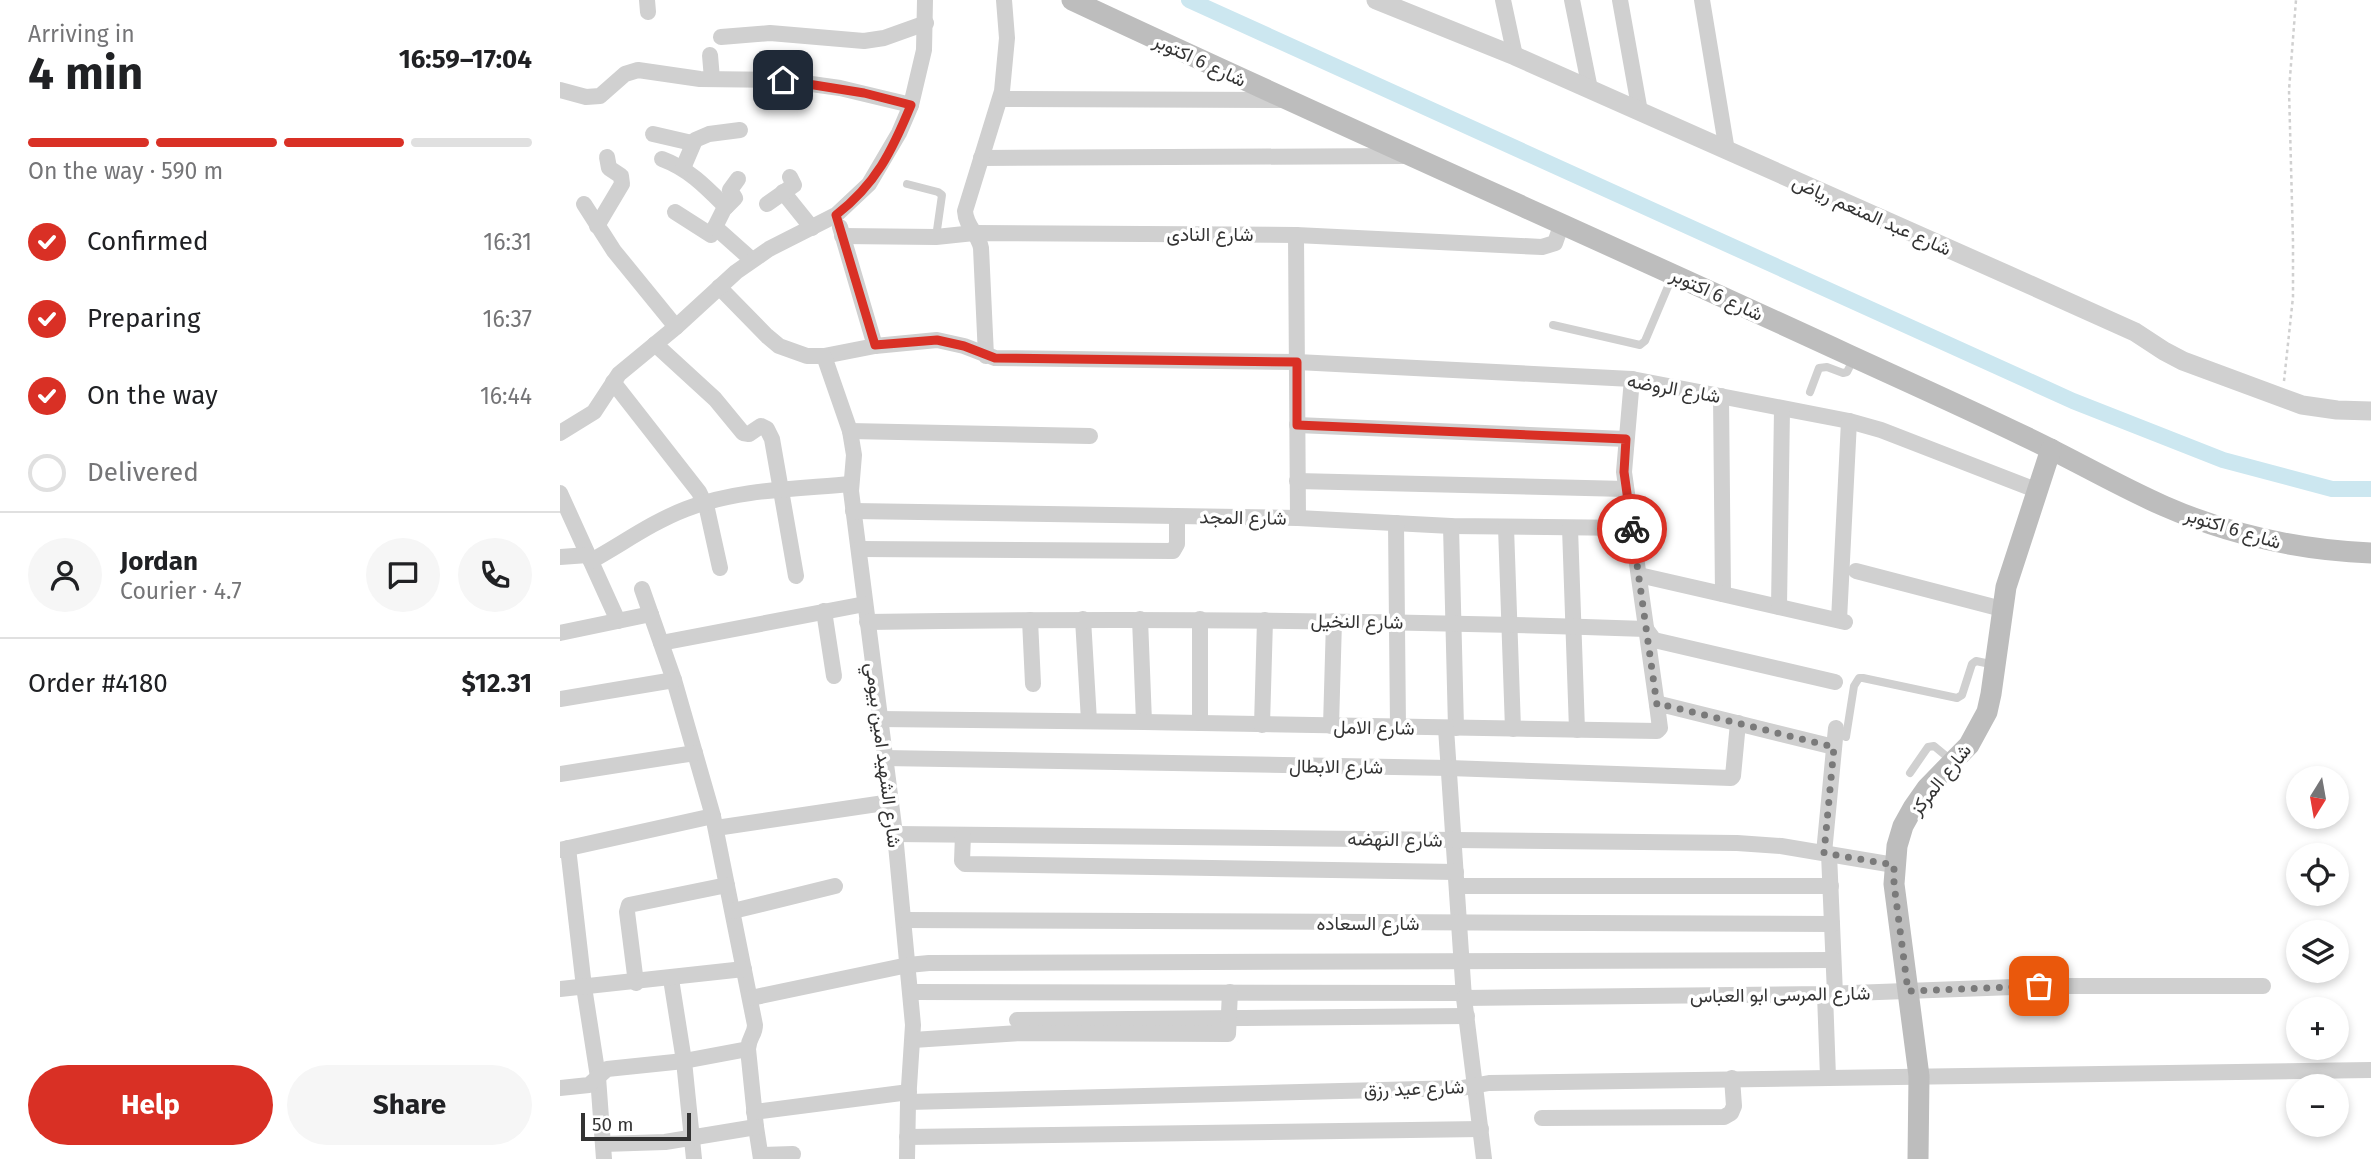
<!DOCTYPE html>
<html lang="en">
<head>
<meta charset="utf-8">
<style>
	body { margin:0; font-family:"Fira Sans",Vazirmatn,sans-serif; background:#f6f6f6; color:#202124; height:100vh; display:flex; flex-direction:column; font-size:26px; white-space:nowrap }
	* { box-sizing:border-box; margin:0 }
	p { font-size:23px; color:#757577 }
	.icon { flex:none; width:38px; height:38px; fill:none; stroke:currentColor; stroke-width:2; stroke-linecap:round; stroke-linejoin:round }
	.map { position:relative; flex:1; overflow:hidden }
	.sheet { display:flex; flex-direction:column; background:#fff; width:560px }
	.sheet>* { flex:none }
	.needle { width:46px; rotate:191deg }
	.buttons { position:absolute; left:1726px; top:766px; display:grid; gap:14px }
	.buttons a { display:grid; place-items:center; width:63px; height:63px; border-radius:50%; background:#fff; box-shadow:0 4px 10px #0003; font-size:35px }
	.scale { position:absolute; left:21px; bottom:18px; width:110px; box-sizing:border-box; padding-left:7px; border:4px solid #333; border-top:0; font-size:19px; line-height:24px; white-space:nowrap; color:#333; -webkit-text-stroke:5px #fff; paint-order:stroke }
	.pin { position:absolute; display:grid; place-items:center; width:60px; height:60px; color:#fff; margin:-30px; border-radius:14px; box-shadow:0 4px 10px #0006 }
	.courier { position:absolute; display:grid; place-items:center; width:70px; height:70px; margin:-35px; border:5px solid #d93025; border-radius:50%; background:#fff; color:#222; box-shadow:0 2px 9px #0007 }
	.headline em { font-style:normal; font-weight:700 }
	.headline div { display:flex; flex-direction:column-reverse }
	.headline { display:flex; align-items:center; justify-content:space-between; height:119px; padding:0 28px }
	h1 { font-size:46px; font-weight:700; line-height:52px }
	.bar { display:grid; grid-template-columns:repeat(4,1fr); gap:10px 7px; align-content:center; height:84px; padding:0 28px }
	.bar i { height:9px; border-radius:5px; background:#e0e0e0 }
	.bar .active { background:#d93025 }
	.bar p { grid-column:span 4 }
	.line { display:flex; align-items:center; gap:18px; padding:0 28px; border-top:2px solid #e0e0e0 }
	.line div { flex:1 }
	.round { display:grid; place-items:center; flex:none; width:74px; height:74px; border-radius:37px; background:#f6f6f6 }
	ol { padding:0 28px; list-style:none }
	li { display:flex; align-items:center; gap:21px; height:77px }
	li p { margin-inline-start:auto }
	li .icon { padding:7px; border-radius:50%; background:#d93025; color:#fff; stroke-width:4 }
	li:last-child { color:#757577 }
	li i { width:38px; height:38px; border:4px solid #e0e0e0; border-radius:50% }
	.primary-button { display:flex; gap:14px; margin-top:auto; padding:14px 28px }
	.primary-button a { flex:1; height:80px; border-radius:42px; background:#d93025; color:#fff; font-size:28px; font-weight:700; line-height:80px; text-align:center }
	.primary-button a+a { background:#f6f6f6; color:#202124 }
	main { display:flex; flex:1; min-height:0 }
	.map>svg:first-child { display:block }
</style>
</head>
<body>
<main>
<section class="sheet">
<div class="headline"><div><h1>4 min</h1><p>Arriving in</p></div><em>16:59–17:04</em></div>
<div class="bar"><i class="active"></i><i class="active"></i><i class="active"></i><i></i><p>On the way · 590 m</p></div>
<ol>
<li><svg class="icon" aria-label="check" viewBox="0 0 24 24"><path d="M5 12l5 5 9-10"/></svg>Confirmed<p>16:31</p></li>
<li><svg class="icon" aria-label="check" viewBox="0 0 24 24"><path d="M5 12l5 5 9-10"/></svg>Preparing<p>16:37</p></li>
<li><svg class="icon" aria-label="check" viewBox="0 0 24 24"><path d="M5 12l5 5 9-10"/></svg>On the way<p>16:44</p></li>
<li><i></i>Delivered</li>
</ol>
<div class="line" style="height:126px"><a class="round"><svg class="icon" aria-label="person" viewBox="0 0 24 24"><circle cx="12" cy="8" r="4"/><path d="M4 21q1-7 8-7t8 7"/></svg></a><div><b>Jordan</b><p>Courier · 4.7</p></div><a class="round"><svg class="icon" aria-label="chat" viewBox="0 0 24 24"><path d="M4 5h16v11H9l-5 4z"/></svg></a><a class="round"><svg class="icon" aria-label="phone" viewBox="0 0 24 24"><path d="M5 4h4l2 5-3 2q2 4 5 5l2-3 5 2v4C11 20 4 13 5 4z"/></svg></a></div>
<div class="line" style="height:91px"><div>Order #4180</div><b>$12.31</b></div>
<div class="primary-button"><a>Help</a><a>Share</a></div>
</section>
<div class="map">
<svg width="1811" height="1159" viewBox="0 0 1811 1159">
	<rect width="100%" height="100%" fill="#fff"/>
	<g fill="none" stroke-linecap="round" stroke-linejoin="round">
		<polyline stroke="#cce7f0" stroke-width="16" points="629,0 1513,401 1663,460 1772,489 1811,489"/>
		<polyline stroke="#d0d0d0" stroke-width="2.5" stroke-dasharray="3.5 3.5" stroke-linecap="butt" points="1724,381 1733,297 1733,241 1729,90 1736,0"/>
		<g stroke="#d0d0d0" stroke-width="8">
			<polyline points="347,184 378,192 382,195 376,237"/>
			<polyline points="993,325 1080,345 1085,341 1112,277"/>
			<polyline points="1250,392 1259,368 1267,367 1283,373 1287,372 1294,358"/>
			<polyline points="1286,737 1294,686 1299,678 1303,678 1397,698 1402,695 1412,664 1416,661 1435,665"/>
			<polyline points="1350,773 1368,747 1374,746 1391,760"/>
		</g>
		<g stroke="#d0d0d0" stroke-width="16">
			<polyline points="87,0 88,12"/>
			<polyline points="943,0 955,56"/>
			<polyline points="1012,0 1030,89"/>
			<polyline points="1060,0 1080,112"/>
			<polyline points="1142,0 1167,151"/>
			<polyline points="161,37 210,33 304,41 324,38 366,23"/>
			<polyline points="150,55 152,79"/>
			<polyline points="0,90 26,97 40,96 65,74 78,70 140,79 223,80 280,88 351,105"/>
			<polyline points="441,99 724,100"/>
			<polyline points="93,134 132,143"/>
			<polyline points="421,158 844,156"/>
			<path d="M102 159C129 169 146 187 166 207"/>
			<polyline points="123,168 135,140 149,134 180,130"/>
			<polyline points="223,192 252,228"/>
			<polyline points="24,204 54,251 116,327"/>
			<polyline points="207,204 234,185 230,177"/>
			<polyline points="115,212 151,235 164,209 175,198 170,190 178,179"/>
			<polyline points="37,226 62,184 61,176 49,168 47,157"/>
			<polyline points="155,227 192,260"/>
			<polyline points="280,227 315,346"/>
			<polyline points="736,235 738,518"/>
			<polyline points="282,236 376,237 414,233 736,235 982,247 995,243 1002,223"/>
			<polyline points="159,287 207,336 219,346 247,356 264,356 315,346 377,340 404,346 435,358 737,362 1072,379 1289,421 1321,430 1476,490"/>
			<polyline points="95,344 155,399 183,433 189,434 201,426 207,429 212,439 236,576"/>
			<polyline points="264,356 290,431 294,455 291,491 335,834 353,1025 348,1102 347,1159"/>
			<path d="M426 356 421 248C418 233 406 227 405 211L442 91 447 38 444 0"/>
			<polyline points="1072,379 1064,472 1097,705"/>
			<polyline points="53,382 139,492 147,509 160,568"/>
			<polyline points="1161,396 1163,594"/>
			<polyline points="737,425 1066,439"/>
			<polyline points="290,431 530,436"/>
			<polyline points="0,433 34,412 59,374 116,327 176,272 209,249 276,215 309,184 339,133 351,105 364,50 365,0"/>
			<polyline points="737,481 1066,489"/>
			<polyline points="0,493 58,621"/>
			<polyline points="293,511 738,518 891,526 1072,528"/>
			<polyline points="836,523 838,728"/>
			<polyline points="891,526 896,728"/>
			<polyline points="946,527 953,729"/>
			<polyline points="1010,528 1017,730"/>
			<polyline points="300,549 613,551 617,544 617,516"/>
			<polyline points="0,557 28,555"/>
			<path d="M31 561C62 544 92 522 126 509 177 489 237 489 291 484"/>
			<polyline points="1296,571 1442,609"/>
			<polyline points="1079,575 1285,622"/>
			<path d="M82 589 114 680 153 816 195 1025C195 1035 189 1036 188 1049L196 1127 201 1159"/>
			<polyline points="1219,607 1222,409"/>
			<polyline points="264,611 274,676"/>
			<polyline points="523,619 529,721"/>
			<polyline points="580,619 584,722"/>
			<polyline points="470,620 473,684"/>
			<polyline points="1279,620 1289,421"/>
			<path d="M307 622C567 618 826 620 1086 629L1094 640 1275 682"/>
			<polyline points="0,633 91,614"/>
			<polyline points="101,643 305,604"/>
			<polyline points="0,699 114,680"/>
			<polyline points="319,719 584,722 1097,731 1100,728 1097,705 1100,704 1274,747"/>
			<polyline points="640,723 640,619"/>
			<polyline points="702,725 705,620"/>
			<polyline points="771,726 774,621"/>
			<polyline points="886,728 904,998 924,1159"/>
			<polyline points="324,758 889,768 1171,778 1173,776 1178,723"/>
			<polyline points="0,774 135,753"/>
			<polyline points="156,828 331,802"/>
			<polyline points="335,834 1177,843 1221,846 1334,865"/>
			<polyline points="403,835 402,861 405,864 896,872"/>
			<polyline points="8,848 24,987 38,1077 44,1159"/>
			<polyline points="0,850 153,816"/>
			<polyline points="1264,853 1276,728"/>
			<polyline points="1269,854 1275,994"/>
			<polyline points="897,886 1271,886"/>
			<polyline points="173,911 275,886"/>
			<polyline points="344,920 1272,924"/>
			<polyline points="111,979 124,1061 134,1159"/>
			<polyline points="76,983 67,912 69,905 167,885"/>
			<polyline points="0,989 184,969"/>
			<polyline points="351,992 904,993"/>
			<polyline points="1265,994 1268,1077"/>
			<polyline points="191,998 348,965 369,963 1273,960"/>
			<polyline points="904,998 1265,994 1479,986 1703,986"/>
			<polyline points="457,1020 907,1016"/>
			<polyline points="353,1040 460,1033 668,1034 670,992"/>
			<polyline points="0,1088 29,1085 47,1069 124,1061 188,1049"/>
			<polyline points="348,1102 902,1088 929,1083 1811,1070"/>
			<polyline points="194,1112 349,1092"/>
			<polyline points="982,1118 1164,1117 1171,1113 1174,1106 1172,1078"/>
			<polyline points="347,1137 921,1129"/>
			<polyline points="43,1144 105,1142 196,1127"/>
			<polyline points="201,1155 233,1154"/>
		</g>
		<polyline stroke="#d0d0d0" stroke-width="19" points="816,0 955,56 1448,275 1575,332 1604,351 1623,361 1742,405 1777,410 1811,411"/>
		<g stroke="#bdbdbd" stroke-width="21">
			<path d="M512 0C770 121 1031 236 1289 355 1348 382 1406 408 1464 436 1511 458 1556 485 1604 506 1670 535 1739 550 1811 553"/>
			<polyline points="1358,1159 1359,1076 1334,884 1337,846 1343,826 1353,808 1367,788 1409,745 1427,712 1431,694 1446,587 1491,449"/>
		</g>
	</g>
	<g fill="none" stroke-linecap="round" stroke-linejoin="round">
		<polyline stroke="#7a7a7a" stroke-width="7" stroke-dasharray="0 12.6" points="1072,529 1097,705 1100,704 1274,747 1264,853 1334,865 1334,884 1348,991 1479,986"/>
		<path stroke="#d93025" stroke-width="9" d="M223 80 304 93 351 105C332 151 316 184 276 215L315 345 377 340 404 346 435 358 737 362V425L1066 439 1064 472 1072 529"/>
	</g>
	<g text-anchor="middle" stroke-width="7" stroke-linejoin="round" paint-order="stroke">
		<g font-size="19" fill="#333" stroke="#fff">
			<text transform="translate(640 60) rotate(25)" y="7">شارع 6 اكتوبر</text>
			<text transform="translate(1312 215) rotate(24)" y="7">شارع عبد المنعم رياض</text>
			<text x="650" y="241">شارع النادى</text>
			<text transform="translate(1157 294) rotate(25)" y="7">شارع 6 اكتوبر</text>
			<text transform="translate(1114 388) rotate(10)" y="7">شارع الروضه</text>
			<text transform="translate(683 517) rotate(1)" y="7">شارع المجد</text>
			<text transform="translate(1673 528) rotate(17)" y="7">شارع 6 اكتوبر</text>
			<text transform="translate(797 621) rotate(1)" y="7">شارع النخيل</text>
			<text transform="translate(814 727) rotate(1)" y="7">شارع الامل</text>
			<text transform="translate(324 755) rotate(83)" y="7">شارع الشهيد امين بيومي</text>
			<text transform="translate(776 766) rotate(1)" y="7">شارع الابطال</text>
			<text transform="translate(1380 779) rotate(-51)" y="7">شارع المركز</text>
			<text transform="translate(835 839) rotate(1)" y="7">شارع النهضه</text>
			<text x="808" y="930">شارع السعاده</text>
			<text transform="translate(1220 994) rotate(-1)" y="7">شارع المرسى ابو العباس</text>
			<text transform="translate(854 1088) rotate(-2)" y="7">شارع عيد رزق</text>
		</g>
	</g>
</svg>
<div class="buttons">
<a><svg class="needle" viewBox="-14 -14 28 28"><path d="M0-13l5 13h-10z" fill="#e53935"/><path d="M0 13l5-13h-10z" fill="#757577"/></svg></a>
<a><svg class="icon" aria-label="locate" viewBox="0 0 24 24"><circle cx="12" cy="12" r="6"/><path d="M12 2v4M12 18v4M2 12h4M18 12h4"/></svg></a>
<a><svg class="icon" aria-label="layers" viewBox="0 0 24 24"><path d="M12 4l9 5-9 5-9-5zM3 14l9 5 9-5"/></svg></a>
<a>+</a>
<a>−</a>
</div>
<div class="scale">50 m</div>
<div class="pin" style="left:1479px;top:986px;background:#ea580c"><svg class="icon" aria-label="bag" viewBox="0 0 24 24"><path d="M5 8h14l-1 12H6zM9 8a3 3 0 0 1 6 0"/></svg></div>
<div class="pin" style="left:223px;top:80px;background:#1f2937"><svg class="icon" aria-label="home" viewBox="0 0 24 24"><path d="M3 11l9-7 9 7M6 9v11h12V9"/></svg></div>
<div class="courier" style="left:1072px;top:529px"><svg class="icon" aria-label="bike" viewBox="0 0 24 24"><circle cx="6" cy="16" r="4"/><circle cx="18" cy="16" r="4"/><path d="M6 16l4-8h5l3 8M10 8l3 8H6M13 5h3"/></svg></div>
</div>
</main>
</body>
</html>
